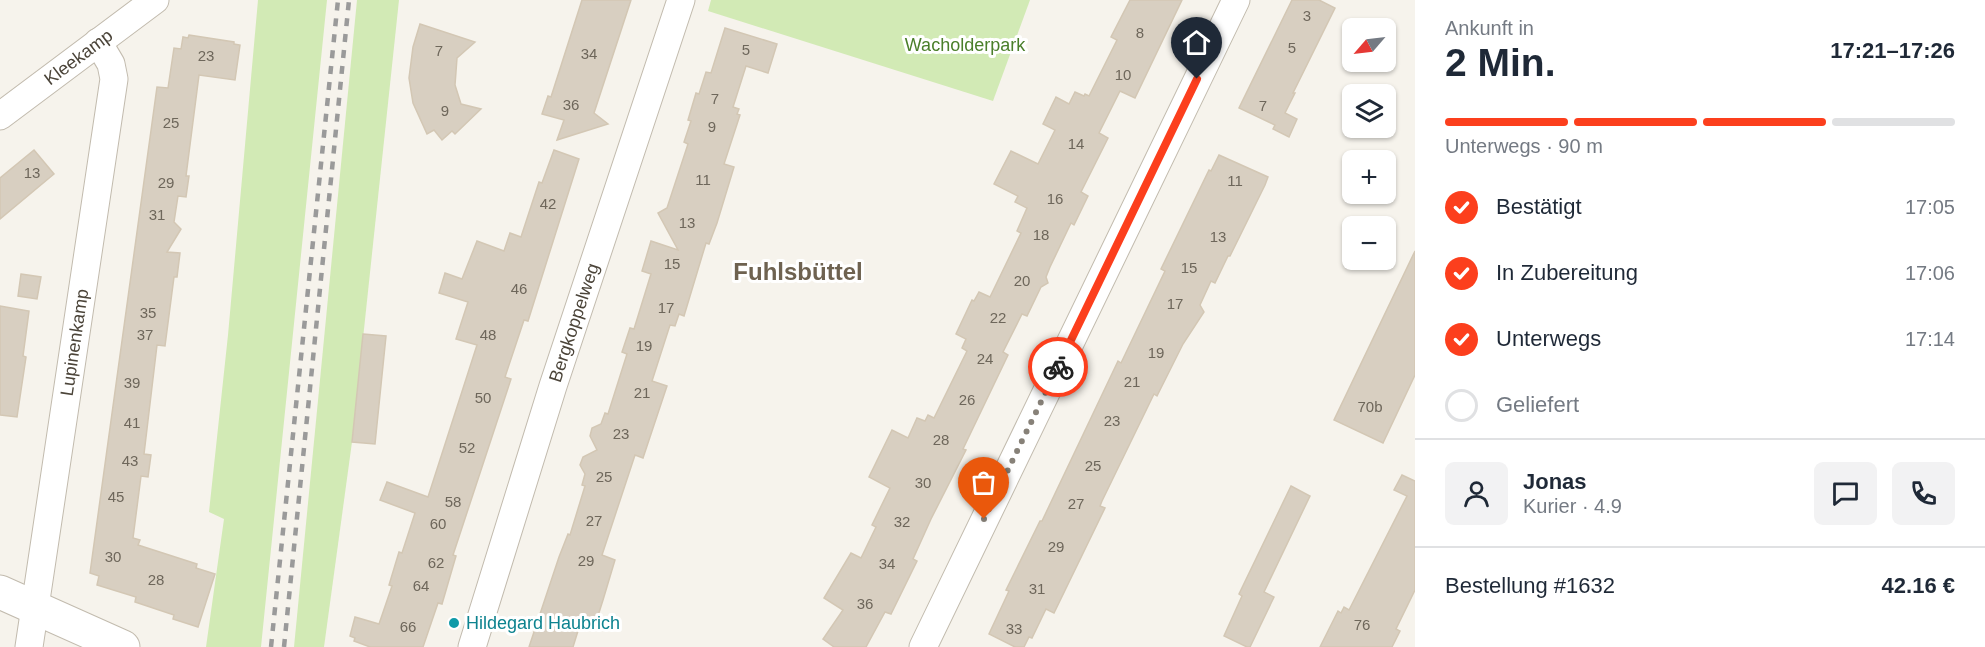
<!DOCTYPE html>
<html lang="de">
<head>
<meta charset="utf-8">
<style>
	body { margin:0; font-family:Arial,sans-serif; background:#f2f2f3; color:#1f2937; height:100vh; display:flex; flex-direction:column; font-size:22px; white-space:nowrap }
	* { box-sizing:border-box; margin:0 }
	p { font-size:20px; color:#747a83 }
	.icon { flex:none; width:33px; height:33px; fill:none; stroke:currentColor; stroke-width:2; stroke-linecap:round; stroke-linejoin:round }
	.map { position:relative; flex:1; overflow:hidden }
	.panel { display:flex; flex-direction:column; background:#fff; width:570px }
	.panel>* { flex:none }
	.needle { width:39px; rotate:242deg }
	.tools { position:absolute; left:1342px; top:18px; display:grid; gap:12px }
	.tools a { display:grid; place-items:center; width:54px; height:54px; border-radius:9px; background:#fff; box-shadow:0 2px 4px #0004; font-size:30px }
	.pin { position:absolute; display:grid; place-items:center; width:51px; height:51px; color:#fff; margin:-62px -26px; border-radius:50% 50% 50% 0; rotate:-45deg; box-shadow:0 0 6px #0007 }
	.pin .icon { rotate:45deg }
	.courier { position:absolute; display:grid; place-items:center; width:60px; height:60px; margin:-30px; border:4px solid #fc3f1d; border-radius:50%; background:#fff; color:#222; box-shadow:0 2px 8px #0007 }
	.headline em { font-style:normal; font-weight:700 }
	.headline div { display:flex; flex-direction:column-reverse }
	.headline { display:flex; align-items:center; justify-content:space-between; height:102px; padding:0 30px }
	h1 { font-size:39px; font-weight:700; line-height:45px }
	.bar { display:grid; grid-template-columns:repeat(4,1fr); gap:9px 6px; align-content:center; height:72px; padding:0 30px }
	.bar i { height:8px; border-radius:4px; background:#e0e1e3 }
	.bar .on { background:#fc3f1d }
	.bar p { grid-column:span 4 }
	.line { display:flex; align-items:center; gap:15px; padding:0 30px; border-top:2px solid #e0e1e3 }
	.line div { flex:1 }
	.round { display:grid; place-items:center; flex:none; width:63px; height:63px; border-radius:9px; background:#f2f2f3 }
	ol { padding:0 30px; list-style:none }
	li { display:flex; align-items:center; gap:18px; height:66px }
	li p { margin-inline-start:auto }
	li .icon { padding:6px; border-radius:50%; background:#fc3f1d; color:#fff; stroke-width:4 }
	li:last-child { color:#747a83 }
	li i { width:33px; height:33px; border:3px solid #e0e1e3; border-radius:50% }
	main { display:flex; flex:1; min-height:0 }
	.map>svg:first-child { display:block }
</style>
</head>
<body>
<main>
<div class="map">
<svg width="1415" height="647" viewBox="0 0 1415 647">
	<rect width="100%" height="100%" fill="#f6f3ec"/>
	<g fill="#d2eab5">
		<polygon points="258,0 327,0 261,647 206,647 224,519 209,512 228,335"/>
		<polygon points="357,0 399,0 352,442 324,647 294,647"/>
		<polygon points="711,0 1030,0 993,101 708,11"/>
	</g>
	<g fill="#d8cfc1" stroke="#d3c7b4" stroke-width="1.5">
		<polygon points="582,0 631,0 594,113 608,124 557,140 564,120 542,114 548,96 551,97"/>
		<polygon points="1130,0 1182,0 1135,98 1120,91 1099,133 1108,138 1081,192 1088,196 1074,225 1071,223 1050,267 1046,277 1048,283 1041,287 1027,316 1022,314 1003,352 1008,355 963,449 966,450 931,519 913,559 917,561 891,614 885,612 866,647 834,647 823,639 843,610 824,598 851,553 861,558 876,527 872,525 890,488 869,477 892,430 908,438 917,418 925,421 928,415 934,418 967,351 962,348 966,339 956,334 972,300 974,301 979,292 990,297 1021,233 1017,231 1027,208 1015,202 1018,196 994,184 1011,151 1038,164 1055,130 1043,124 1056,97 1069,104 1075,92 1084,96 1085,94 1089,96 1117,40 1111,37"/>
		<polygon points="1292,0 1319,0 1335,8 1293,93 1295,93 1285,113 1297,119 1289,137 1273,129 1275,125 1239,108"/>
		<polygon points="420,24 475,42 457,58 455,85 461,104 481,109 455,134 452,131 442,140 434,130 427,134 413,103 409,78 413,47"/>
		<polygon points="725,28 777,44 768,73 746,66 733,107 739,109 737,114 740,115 724,164 734,167 717,223 709,244 706,243 684,316 679,314 675,326 670,325 652,381 667,386 643,458 635,455 602,555 615,560 603,600 596,622 582,618 573,647 529,647 559,557 568,534 570,535 585,486 582,485 585,474 580,465 583,457 597,450 590,436 592,428 601,424 605,413 608,414 627,354 622,352 630,328 634,329 651,274 642,271 651,241 678,250 658,213 667,208 688,144 684,142 691,121 688,120 696,93 699,94 706,72 711,73"/>
		<polygon points="189,35 234,42 234,44 240,45 235,80 199,75 186,176 189,176 186,197 178,196 174,222 181,229 167,252 180,253 177,277 174,277 165,346 157,345 144,454 151,455 148,477 141,476 133,538 140,540 138,545 197,564 196,568 215,574 198,627 173,619 174,615 135,602 136,597 97,585 99,576 90,573 157,87 168,88 174,48 181,49 183,37 188,38"/>
		<polygon points="34,150 54,174 0,219 0,178"/>
		<polygon points="554,150 579,159 528,321 524,320 505,377 511,379 453,555 456,556 442,604 438,603 423,647 370,647 354,641 355,638 350,636 355,617 379,624 392,586 389,585 399,552 402,553 415,513 380,500 387,482 428,497 477,345 456,339 468,302 439,293 445,273 462,279 477,241 504,251 510,233 521,237 539,182 542,183"/>
		<polygon points="1219,155 1268,177 1265,185 1230,256 1228,256 1215,283 1211,281 1200,305 1204,312 1183,344 1157,396 1154,394 1102,501 1100,506 1105,508 1054,613 1046,609 1032,638 1029,637 1024,647 1015,647 989,634 1009,591 1006,590 1040,521 1042,521 1118,361 1121,363 1165,271 1161,269 1209,170 1211,171"/>
		<polygon points="1415,251 1415,375 1383,443 1334,420"/>
		<polygon points="21,274 41,277 37,299 18,296"/>
		<polygon points="0,306 29,311 23,356 26,357 17,417 0,415"/>
		<polygon points="363,334 386,336 375,444 352,442"/>
		<polygon points="1402,475 1415,481 1415,590 1396,629 1400,631 1392,647 1320,647 1338,611 1341,613 1344,607 1349,610 1407,496 1394,490"/>
		<polygon points="1291,486 1310,496 1264,592 1274,597 1250,647 1247,647 1224,636 1242,596 1239,594"/>
	</g>
	<g fill="none" stroke-linecap="round" stroke-linejoin="round">
		<defs>
			<g id="minor">
				<path id="s1" d="M0 116 155 0"/>
				<path id="s2" d="M29 647 114 79 111 64 98 42"/>
				<path id="s3" d="M472 647 553 386 681 0"/>
				<polyline points="923,647 1236,0"/>
			</g>
			<polyline id="tertiary" points="0,592 123,647"/>
		</defs>
		<use href="#minor" stroke="#c2bbae" stroke-width="29"/>
		<use href="#tertiary" stroke="#c2bbae" stroke-width="35"/>
		<use href="#minor" stroke="#fff" stroke-width="27"/>
		<use href="#tertiary" stroke="#fff" stroke-width="33"/>
		<g stroke="#9a9a9a" stroke-width="4.5" stroke-dasharray="8 8" stroke-linecap="butt">
			<polyline points="271,647 338,0"/>
			<polyline points="284,647 349,0"/>
		</g>
	</g>
	<g fill="none" stroke-linecap="round" stroke-linejoin="round">
		<polyline stroke="#878178" stroke-width="6" stroke-dasharray="0 10.8" points="984,519 1058,367"/>
		<polyline stroke="#fc3f1d" stroke-width="8" points="1058,367 1197,79"/>
	</g>
	<circle fill="#0f9aa8" stroke="#fff" stroke-width="2" cx="454" cy="623" r="6"/>
	<g text-anchor="middle" stroke-width="6" stroke-linejoin="round" paint-order="stroke">
		<g font-size="15" fill="#6e675b">
			<text x="1307" y="21">3</text>
			<text x="1140" y="38">8</text>
			<text x="1292" y="53">5</text>
			<text x="746" y="55">5</text>
			<text x="439" y="56">7</text>
			<text x="589" y="59">34</text>
			<text x="206" y="61">23</text>
			<text x="1123" y="80">10</text>
			<text x="715" y="104">7</text>
			<text x="571" y="110">36</text>
			<text x="1263" y="111">7</text>
			<text x="445" y="116">9</text>
			<text x="171" y="128">25</text>
			<text x="712" y="132">9</text>
			<text x="1076" y="149">14</text>
			<text x="32" y="178">13</text>
			<text x="703" y="185">11</text>
			<text x="1235" y="186">11</text>
			<text x="166" y="188">29</text>
			<text x="1055" y="204">16</text>
			<text x="548" y="209">42</text>
			<text x="157" y="220">31</text>
			<text x="687" y="228">13</text>
			<text x="1041" y="240">18</text>
			<text x="1218" y="242">13</text>
			<text x="672" y="269">15</text>
			<text x="1189" y="273">15</text>
			<text x="1022" y="286">20</text>
			<text x="519" y="294">46</text>
			<text x="1175" y="309">17</text>
			<text x="666" y="313">17</text>
			<text x="148" y="318">35</text>
			<text x="998" y="323">22</text>
			<text x="145" y="340">37</text>
			<text x="488" y="340">48</text>
			<text x="644" y="351">19</text>
			<text x="1156" y="358">19</text>
			<text x="985" y="364">24</text>
			<text x="1132" y="387">21</text>
			<text x="132" y="388">39</text>
			<text x="642" y="398">21</text>
			<text x="483" y="403">50</text>
			<text x="967" y="405">26</text>
			<text x="1370" y="412">70b</text>
			<text x="1112" y="426">23</text>
			<text x="132" y="428">41</text>
			<text x="621" y="439">23</text>
			<text x="941" y="445">28</text>
			<text x="467" y="453">52</text>
			<text x="130" y="466">43</text>
			<text x="1093" y="471">25</text>
			<text x="604" y="482">25</text>
			<text x="923" y="488">30</text>
			<text x="116" y="502">45</text>
			<text x="453" y="507">58</text>
			<text x="1076" y="509">27</text>
			<text x="594" y="526">27</text>
			<text x="902" y="527">32</text>
			<text x="438" y="529">60</text>
			<text x="1056" y="552">29</text>
			<text x="113" y="562">30</text>
			<text x="586" y="566">29</text>
			<text x="436" y="568">62</text>
			<text x="887" y="569">34</text>
			<text x="156" y="585">28</text>
			<text x="421" y="591">64</text>
			<text x="1037" y="594">31</text>
			<text x="865" y="609">36</text>
			<text x="1362" y="630">76</text>
			<text x="408" y="632">66</text>
			<text x="1014" y="634">33</text>
		</g>
		<g font-size="18" fill="#4a7f2a" stroke="#fff">
			<text x="965" y="51">Wacholderpark</text>
		</g>
		<g font-size="18" fill="#4b4439" stroke="#fff">
			<text dy="6" stroke="none"><textPath href="#s1" startOffset="98">Kleekamp</textPath></text>
			<text dy="6" stroke="none"><textPath href="#s3" startOffset="340">Bergkoppelweg</textPath></text>
			<text dy="6" stroke="none"><textPath href="#s2" startOffset="308">Lupinenkamp</textPath></text>
		</g>
		<g font-size="18" fill="#0d838f" stroke="#fff" text-anchor="start">
			<text x="466" y="629">Hildegard Haubrich</text>
		</g>
		<g font-size="24" font-weight="bold" fill="#6e6250" stroke="#fff">
			<text x="798" y="280">Fuhlsbüttel</text>
		</g>
	</g>
</svg>
<div class="tools">
<a><svg class="needle" viewBox="-14 -14 28 28"><path d="M0-13l5 13h-10z" fill="#e53935"/><path d="M0 13l5-13h-10z" fill="#747a83"/></svg></a>
<a><svg class="icon" aria-label="layers" viewBox="0 0 24 24"><path d="M12 4l9 5-9 5-9-5zM3 14l9 5 9-5"/></svg></a>
<a>+</a>
<a>−</a>
</div>
<div class="pin" style="left:984px;top:519px;background:#ea580c"><svg class="icon" aria-label="bag" viewBox="0 0 24 24"><path d="M5 8h14l-1 12H6zM9 8a3 3 0 0 1 6 0"/></svg></div>
<div class="pin" style="left:1197px;top:79px;background:#1f2937"><svg class="icon" aria-label="home" viewBox="0 0 24 24"><path d="M3 11l9-7 9 7M6 9v11h12V9"/></svg></div>
<div class="courier" style="left:1058px;top:367px"><svg class="icon" aria-label="bike" viewBox="0 0 24 24"><circle cx="6" cy="16" r="4"/><circle cx="18" cy="16" r="4"/><path d="M6 16l4-8h5l3 8M10 8l3 8H6M13 5h3"/></svg></div>
</div>
<section class="panel">
<div class="headline"><div><h1>2 Min.</h1><p>Ankunft in</p></div><em>17:21–17:26</em></div>
<div class="bar"><i class="on"></i><i class="on"></i><i class="on"></i><i></i><p>Unterwegs · 90 m</p></div>
<ol>
<li><svg class="icon" aria-label="check" viewBox="0 0 24 24"><path d="M5 12l5 5 9-10"/></svg>Bestätigt<p>17:05</p></li>
<li><svg class="icon" aria-label="check" viewBox="0 0 24 24"><path d="M5 12l5 5 9-10"/></svg>In Zubereitung<p>17:06</p></li>
<li><svg class="icon" aria-label="check" viewBox="0 0 24 24"><path d="M5 12l5 5 9-10"/></svg>Unterwegs<p>17:14</p></li>
<li><i></i>Geliefert</li>
</ol>
<div class="line" style="height:108px"><a class="round"><svg class="icon" aria-label="person" viewBox="0 0 24 24"><circle cx="12" cy="8" r="4"/><path d="M4 21q1-7 8-7t8 7"/></svg></a><div><b>Jonas</b><p>Kurier · 4.9</p></div><a class="round"><svg class="icon" aria-label="chat" viewBox="0 0 24 24"><path d="M4 5h16v11H9l-5 4z"/></svg></a><a class="round"><svg class="icon" aria-label="phone" viewBox="0 0 24 24"><path d="M5 4h4l2 5-3 2q2 4 5 5l2-3 5 2v4C11 20 4 13 5 4z"/></svg></a></div>
<div class="line" style="height:78px"><div>Bestellung #1632</div><b>42.16 €</b></div>
</section>
</main>
</body>
</html>
